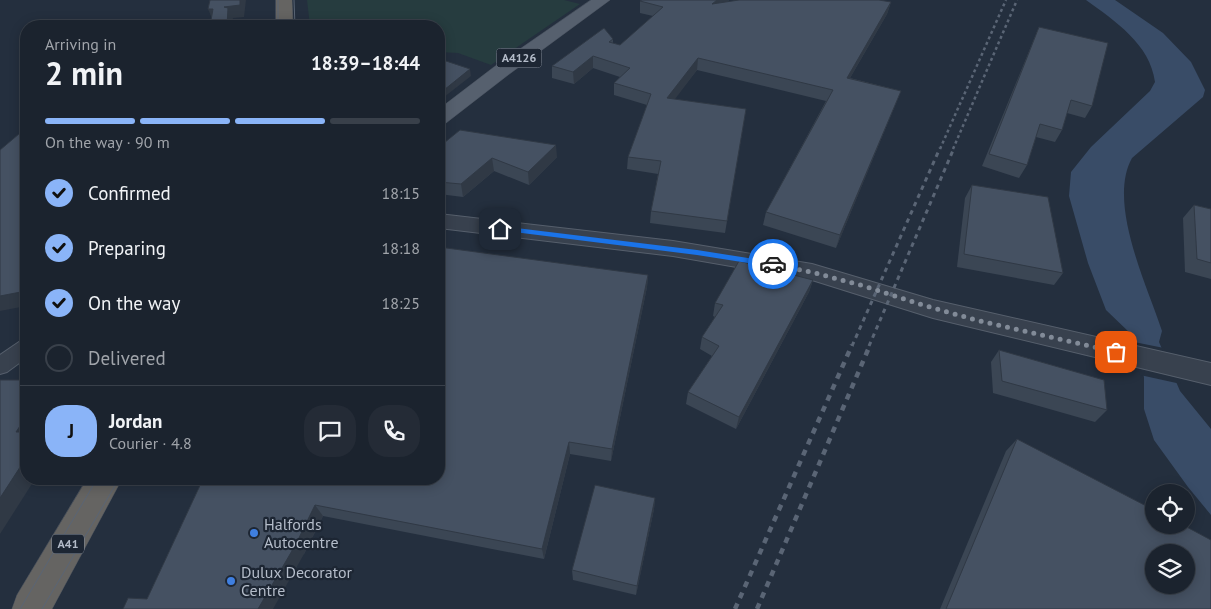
<!DOCTYPE html>
<html lang="en">
<head>
<meta charset="utf-8">
<style>
	body { margin:0; font-family:"PT Sans",sans-serif; background:#242b36; color:#f1f3f6; height:100vh; display:flex; flex-direction:column; font-size:19px; white-space:nowrap }
	* { box-sizing:border-box; margin:0 }
	p { font-size:16px; color:#a0a4aa }
	.icon { flex:none; width:28px; height:28px; fill:none; stroke:currentColor; stroke-width:2; stroke-linecap:round; stroke-linejoin:round }
	.map { position:relative; flex:1; overflow:hidden }
	.sheet { position:absolute; left:20px; top:20px; width:425px; height:465px; display:flex; flex-direction:column; background:#1b232e; border-radius:20px; box-shadow:0 2px 12px #0003,0 0 0 1px #39404a }
	.sheet>* { flex:none }
	.fabs { position:absolute; left:1145px; top:484px; display:grid; gap:10px }
	.fabs a { display:grid; place-items:center; width:50px; height:50px; border-radius:50%; background:#1b232e; box-shadow:0 2px 12px #0003,0 0 0 1px #39404a; font-size:25px }
	.pin { position:absolute; display:grid; place-items:center; width:42px; height:42px; color:#fff; margin:-21px; border-radius:10px; box-shadow:0 2px 8px #0006 }
	.courier { position:absolute; display:grid; place-items:center; width:50px; height:50px; margin:-25px; border:4px solid #1a73e8; border-radius:50%; background:#fff; color:#222; box-shadow:0 1px 6px #0007 }
	.head em { font-style:normal; font-weight:600 }
	.head div { display:flex; flex-direction:column-reverse }
	.head { display:flex; align-items:center; justify-content:space-between; height:85px; padding:0 25px }
	h1 { font-size:32px; font-weight:600; line-height:38px }
	.bar { display:grid; grid-template-columns:repeat(4,1fr); gap:8px 5px; align-content:center; height:60px; padding:0 25px }
	.bar i { height:6px; border-radius:4px; background:#39404a }
	.bar .current { background:#8ab4f8 }
	.bar p { grid-column:span 4 }
	.line { display:flex; align-items:center; gap:12px; padding:0 25px; border-top:1px solid #39404a }
	.line div { flex:1 }
	.round { display:grid; place-items:center; flex:none; width:52px; height:52px; border-radius:20px; background:#242b36 }
	ol { padding:0 25px; list-style:none }
	li { display:flex; align-items:center; gap:15px; height:55px }
	li p { margin-inline-start:auto }
	li .icon { padding:5px; border-radius:50%; background:#8ab4f8; color:#111; stroke-width:4 }
	li:last-child { color:#a0a4aa }
	li i { width:28px; height:28px; border:2px solid #39404a; border-radius:50% }
	.map>svg:first-child { display:block }
</style>
</head>
<body>
<div class="map">
<svg width="1211" height="609" viewBox="0 0 1211 609">
	<rect width="100%" height="100%" fill="#242f3e"/>
	<polygon fill="#263c3f" points="307,0 564,0 580,4 491,65 458,53 439,52 439,26 310,26"/>
	<path fill="#394c67" d="M1086 0H1115L1163 33 1191 62 1205 90 1203 97 1132 158C1107 203 1147 285 1162 331L1159 342 1180 391 1211 429V515L1188 487 1154 440 1144 409V377L1130 333 1106 310 1088 263 1069 196 1071 172 1091 147 1150 91 1155 82C1150 44 1115 21 1086 0Z"/>
	<polygon fill="#242f3e" points="1129,341 1164,348 1181,384 1140,375"/>
	<g fill="none" stroke-linecap="round" stroke-linejoin="round">
		<defs>
			<polygon id="minor" points="26,340 26,358 7,372 0,374 0,355 19,342"/>
			<polygon id="tertiary" points="439,214 673,241 812,264 933,300 1211,363 1211,385 933,318 812,280 673,256 439,228"/>
			<polygon id="primary" points="591,0 610,0 508,75 446,123 439,125 439,109 494,67"/>
			<g id="trunk">
				<polygon points="276,0 292,0 293,26 276,26"/>
				<polygon points="87,479 122,479 52,609 12,609 17,595"/>
			</g>
		</defs>
		<use href="#minor" stroke="#565f6c" stroke-width="2"/>
		<use href="#tertiary" stroke="#565f6c" stroke-width="2"/>
		<use href="#primary" stroke="#414a57" stroke-width="1"/>
		<use href="#trunk" stroke="#434c59" stroke-width="1"/>
		<use href="#minor" fill="#38414e" fill-rule="evenodd"/>
		<use href="#tertiary" fill="#38414e" fill-rule="evenodd"/>
		<use href="#primary" fill="#56606e" fill-rule="evenodd"/>
		<use href="#trunk" fill="#656462" fill-rule="evenodd"/>
		<g stroke="#5a6575" stroke-width="1">
			<polyline points="278,0 278,26"/>
			<polyline points="294,0 295,26"/>
			<polyline points="20,609 97,479"/>
			<polyline points="42,609 119,479"/>
		</g>
		<g stroke="#5a6575" stroke-width="2.5" stroke-dasharray="3 3" stroke-linecap="butt">
			<polyline points="940,149 1006,0"/>
			<polyline points="953,149 1017,0"/>
		</g>
		<g stroke="#5a6575" stroke-width="3" stroke-dasharray="4.5 4.5" stroke-linecap="butt">
			<polyline points="852,346 940,148"/>
			<polyline points="869,346 954,148"/>
		</g>
		<g stroke="#5a6575" stroke-width="4.5" stroke-dasharray="6 6" stroke-linecap="butt">
			<polyline points="735,609 852,345"/>
			<polyline points="757,609 870,345"/>
		</g>
	</g>
	<g fill="#3b4654">
		<polygon points="642,0 729,0 727,2 891,2 887,14 850,78 901,91 896,103 836,248 763,225 766,212 826,101 697,70 674,99 746,109 725,233 650,223 651,211 658,174 627,169 628,157 647,105 614,95 614,83 620,77 593,68 574,84 552,78 552,66 613,39 613,43 620,45 653,16 640,13 640,1"/>
		<polygon points="1039,27 1092,106 1085,118 1067,113 1062,130 1055,142 1036,137 1027,165 1019,178 982,166 1034,39"/>
		<polygon points="439,147 557,157 529,185 494,171 463,197 439,194"/>
		<polygon points="972,185 1063,273 1054,285 957,267 965,198"/>
		<polygon points="1194,205 1211,209 1211,279 1185,272 1183,218"/>
		<polygon points="648,275 647,287 611,461 570,454 544,559 323,516 304,554 147,599 203,479 439,479"/>
		<polygon points="813,280 809,292 736,429 686,404 688,392 712,356 700,349 702,337 715,317 713,316 715,303"/>
		<polygon points="999,350 1107,410 1095,422 993,393 991,362"/>
		<polygon points="1017,439 1211,609 940,609 1006,451"/>
		<polygon points="655,498 654,509 636,595 573,580 572,570"/>
	</g>
	<g fill="#303945">
		<polygon points="240,0 246,0 244,17 233,18 232,26 227,26 224,7"/>
		<polygon points="717,0 729,0 711,15 712,4"/>
		<polygon points="891,2 887,14 843,90 847,78"/>
		<polygon points="208,9 213,9 213,21"/>
		<polygon points="593,56 593,68 574,84 573,72"/>
		<polygon points="698,58 697,70 666,111 667,98"/>
		<polygon points="470,69 471,76 439,101 439,94"/>
		<polygon points="901,91 896,103 836,248 840,235"/>
		<polygon points="556,145 557,157 529,185 528,172"/>
		<polygon points="492,158 494,171 463,197 461,184"/>
		<polygon points="648,275 647,287 611,461 612,449"/>
		<polygon points="813,280 809,292 736,429 739,417"/>
		<polygon points="26,291 26,306 0,311 0,296"/>
		<polygon points="26,417 26,440 16,432"/>
		<polygon points="569,442 570,454 544,559 542,549"/>
		<polygon points="26,458 26,479 35,479 0,534 0,498"/>
		<polygon points="655,498 654,509 636,595 637,586"/>
		<polygon points="315,505 323,516 304,554 273,609 258,609"/>
	</g>
	<g fill="#455162" stroke="#303945" fill-rule="evenodd">
		<polygon points="210,0 240,0 240,5 224,7 228,8 227,26 210,26 213,9 208,9"/>
		<polygon points="642,0 717,0 712,4 739,0 879,0 891,2 847,78 901,91 840,235 766,212 833,90 698,58 667,98 746,109 727,221 651,211 661,161 628,157 651,94 614,83 630,68 593,56 573,72 552,66 604,28 613,39 609,42 620,45 663,7 640,1"/>
		<polygon points="1039,27 1108,43 1092,106 1071,100 1062,130 1040,124 1027,165 989,154"/>
		<polygon points="440,59 470,69 439,94 439,60"/>
		<polygon points="26,128 26,291 0,296 0,150"/>
		<polygon points="460,130 556,145 528,172 492,158 461,184 439,182 439,147"/>
		<polygon points="972,185 1048,197 1063,273 964,254"/>
		<polygon points="1194,205 1211,209 1211,263 1197,259"/>
		<polygon points="439,247 648,275 612,449 569,442 542,549 315,505 296,544 258,609 123,609 128,598 147,599 203,479 439,479"/>
		<polygon points="739,261 813,280 739,417 688,392 719,346 702,337 723,305 715,303"/>
		<polygon points="999,350 1104,380 1107,410 1002,381"/>
		<polygon points="0,380 26,380 26,417 16,432 26,432 26,458 0,498"/>
		<path d="M1017 439 1154 510V525H1183L1211 540V609H946ZM1154 552H1186V585H1154Z"/>
		<polygon points="595,485 655,498 637,586 572,570"/>
	</g>
	<polygon fill="#1a73e8" points="500,226 697,250 773,262 777,264 773,267 697,255 498,230 497,229"/>
	<g fill="none" stroke-linecap="round" stroke-linejoin="round">
		<polyline stroke="#828b98" stroke-width="5" stroke-dasharray="0 9" points="773,264 815,273 864,286 926,306 976,320 1116,352"/>
	</g>
	<g fill="#3f7fe0" stroke="#1d2633" stroke-width="2">
		<circle cx="254" cy="533" r="5"/>
		<circle cx="231" cy="581" r="5"/>
	</g>
	<g text-anchor="middle" stroke-width="4.5" stroke-linejoin="round" paint-order="stroke">
		<g fill="#1d2633" stroke="#878f9c" stroke-width="1">
			<rect x="496.5" y="48.5" width="45" height="19" rx="4"/>
			<rect x="52" y="534.5" width="32" height="19" rx="4"/>
		</g>
		<g font-size="12" font-weight="bold" fill="#b4bcc9">
			<text x="519" y="62">A4126</text>
			<text x="68" y="548">A41</text>
		</g>
		<g font-size="16" fill="#b4bcc9" stroke="#1d2633" text-anchor="start">
			<text x="264" y="530">Halfords<tspan x="264" dy="18">Autocentre</tspan></text>
			<text x="241" y="578">Dulux Decorator<tspan x="241" dy="18">Centre</tspan></text>
		</g>
	</g>
</svg>
<div class="fabs">
<a><svg class="icon" aria-label="locate" viewBox="0 0 24 24"><circle cx="12" cy="12" r="6"/><path d="M12 2v4M12 18v4M2 12h4M18 12h4"/></svg></a>
<a><svg class="icon" aria-label="layers" viewBox="0 0 24 24"><path d="M12 4l9 5-9 5-9-5zM3 14l9 5 9-5"/></svg></a>
</div>
<div class="pin" style="left:1116px;top:352px;background:#ea580c"><svg class="icon" aria-label="bag" viewBox="0 0 24 24"><path d="M5 8h14l-1 12H6zM9 8a3 3 0 0 1 6 0"/></svg></div>
<div class="pin" style="left:500px;top:229px;background:#1f2937"><svg class="icon" aria-label="home" viewBox="0 0 24 24"><path d="M3 11l9-7 9 7M6 9v11h12V9"/></svg></div>
<div class="courier" style="left:773px;top:264px"><svg class="icon" aria-label="car" viewBox="0 0 24 24"><path d="M5 17H2v-5l4-1 3-4h7l3 4 3 1v5h-3M9 17h6M6 11h13"/><circle cx="7" cy="17" r="2"/><circle cx="17" cy="17" r="2"/></svg></div>
<section class="sheet">
<div class="head"><div><h1>2 min</h1><p>Arriving in</p></div><em>18:39–18:44</em></div>
<div class="bar"><i class="current"></i><i class="current"></i><i class="current"></i><i></i><p>On the way · 90 m</p></div>
<ol>
<li><svg class="icon" aria-label="check" viewBox="0 0 24 24"><path d="M5 12l5 5 9-10"/></svg>Confirmed<p>18:15</p></li>
<li><svg class="icon" aria-label="check" viewBox="0 0 24 24"><path d="M5 12l5 5 9-10"/></svg>Preparing<p>18:18</p></li>
<li><svg class="icon" aria-label="check" viewBox="0 0 24 24"><path d="M5 12l5 5 9-10"/></svg>On the way<p>18:25</p></li>
<li><i></i>Delivered</li>
</ol>
<div class="line" style="height:90px"><b class="round" style="background:#8ab4f8;color:#111">J</b><div><b>Jordan</b><p>Courier · 4.8</p></div><a class="round"><svg class="icon" aria-label="chat" viewBox="0 0 24 24"><path d="M4 5h16v11H9l-5 4z"/></svg></a><a class="round"><svg class="icon" aria-label="phone" viewBox="0 0 24 24"><path d="M5 4h4l2 5-3 2q2 4 5 5l2-3 5 2v4C11 20 4 13 5 4z"/></svg></a></div>
</section>
</div>
</body>
</html>
